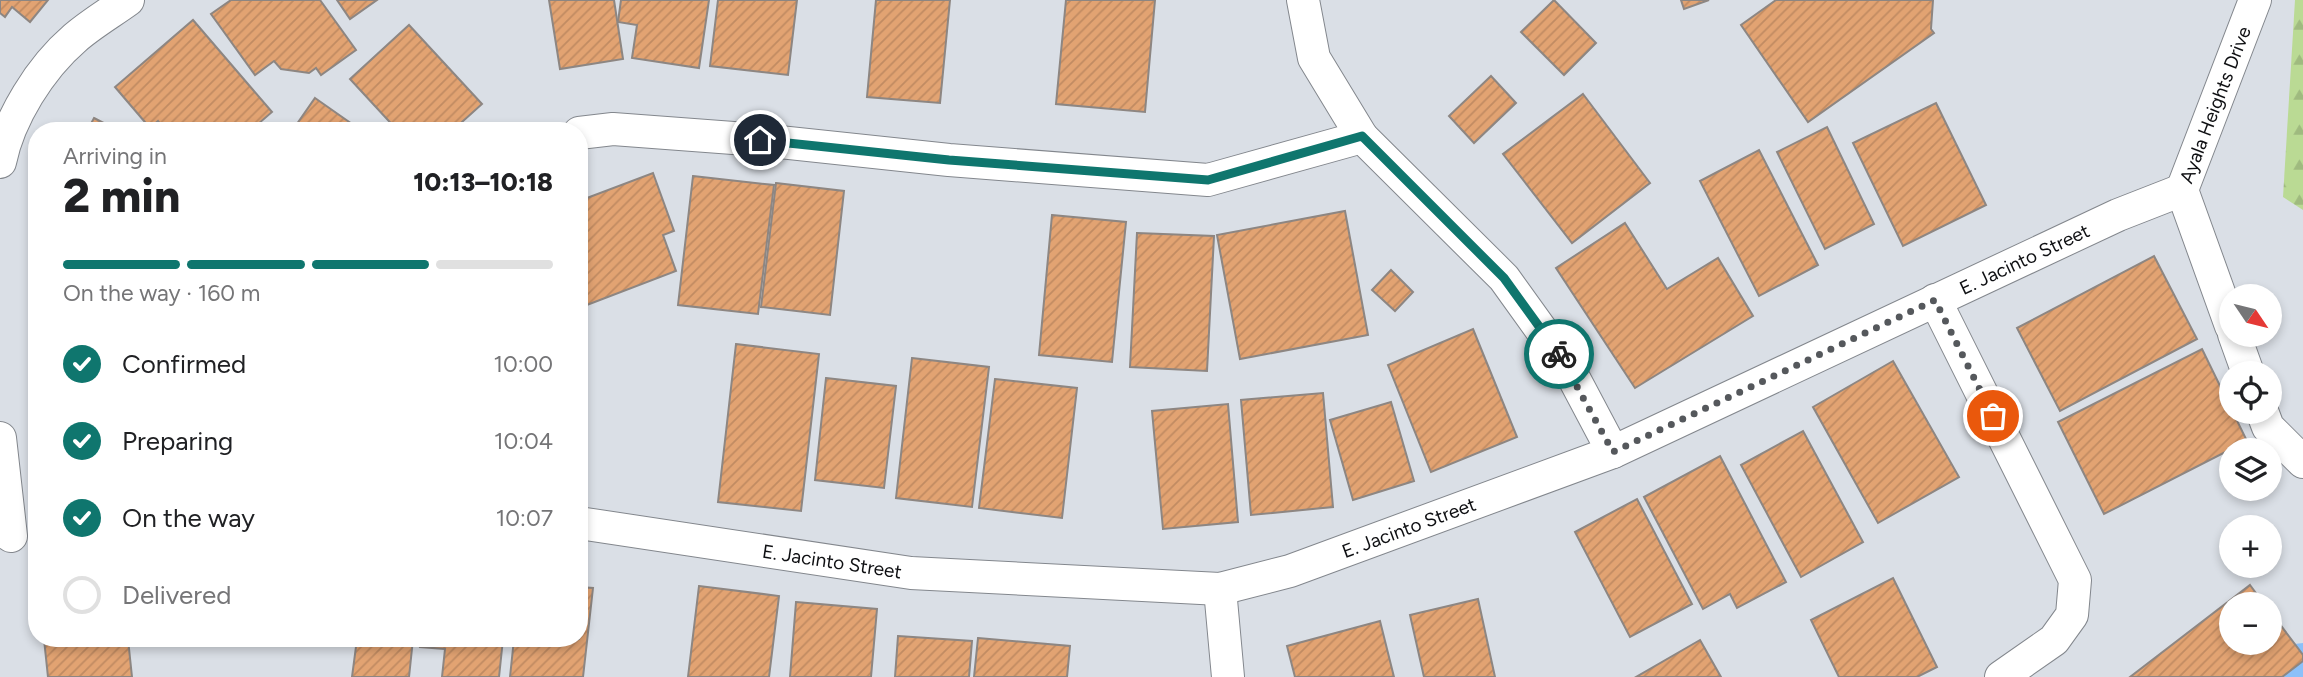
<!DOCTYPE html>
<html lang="en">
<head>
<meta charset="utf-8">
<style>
	body { margin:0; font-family:Figtree,sans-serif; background:#f6f6f6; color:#202124; height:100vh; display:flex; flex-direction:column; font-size:26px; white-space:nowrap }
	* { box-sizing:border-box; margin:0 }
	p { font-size:23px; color:#757577 }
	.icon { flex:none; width:38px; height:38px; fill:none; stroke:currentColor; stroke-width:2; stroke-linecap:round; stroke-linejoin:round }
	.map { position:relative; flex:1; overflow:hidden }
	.drawer { position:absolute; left:28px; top:122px; width:560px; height:525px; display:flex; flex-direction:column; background:#fff; border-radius:28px; box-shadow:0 4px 10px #0003 }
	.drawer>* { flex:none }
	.needle { width:46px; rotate:125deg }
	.tools { position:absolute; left:2219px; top:284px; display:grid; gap:14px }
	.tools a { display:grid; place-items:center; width:63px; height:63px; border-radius:50%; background:#fff; box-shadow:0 4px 10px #0003; font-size:35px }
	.pin { position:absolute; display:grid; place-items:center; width:60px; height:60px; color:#fff; margin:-30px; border:4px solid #fff; border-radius:50%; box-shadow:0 2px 7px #0007 }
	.courier { position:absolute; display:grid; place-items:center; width:70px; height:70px; margin:-35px; border:5px solid #0f766e; border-radius:50%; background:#fff; color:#222; box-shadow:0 2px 9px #0007 }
	.summary em { font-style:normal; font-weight:800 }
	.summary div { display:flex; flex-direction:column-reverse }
	.summary { display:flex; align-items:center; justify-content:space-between; height:119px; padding:0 35px }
	h1 { font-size:46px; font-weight:800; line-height:52px }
	.bar { display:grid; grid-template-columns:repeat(4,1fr); gap:10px 7px; align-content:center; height:84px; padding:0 35px }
	.bar i { height:9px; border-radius:5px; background:#e0e0e0 }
	.bar .current { background:#0f766e }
	.bar p { grid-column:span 4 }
	ol { padding:0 35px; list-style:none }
	li { display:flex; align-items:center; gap:21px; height:77px }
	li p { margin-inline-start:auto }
	li .icon { padding:7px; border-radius:50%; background:#0f766e; color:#fff; stroke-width:4 }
	li:last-child { color:#757577 }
	li i { width:38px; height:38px; border:4px solid #e0e0e0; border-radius:50% }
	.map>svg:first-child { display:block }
</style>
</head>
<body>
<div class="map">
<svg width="2303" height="677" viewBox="0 0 2303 677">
	<defs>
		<pattern id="forest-firs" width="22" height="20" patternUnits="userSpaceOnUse" patternTransform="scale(1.75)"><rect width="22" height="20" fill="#bada94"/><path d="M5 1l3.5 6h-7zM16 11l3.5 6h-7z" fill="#9fba7f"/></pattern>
		<pattern id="building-hatch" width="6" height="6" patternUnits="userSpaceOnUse" patternTransform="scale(1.75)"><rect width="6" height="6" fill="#e2a372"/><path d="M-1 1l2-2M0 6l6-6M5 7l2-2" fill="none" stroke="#c18b62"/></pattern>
	</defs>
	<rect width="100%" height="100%" fill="#dadfe6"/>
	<polygon fill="url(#forest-firs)" points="2295,0 2303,0 2303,210 2283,197"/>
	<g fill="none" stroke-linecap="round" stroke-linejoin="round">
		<polyline stroke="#8bc0f9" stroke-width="66" points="2303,677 2303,676"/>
	</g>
	<g fill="url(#building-hatch)" stroke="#8d8682" stroke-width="2">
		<polygon points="0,0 48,0 30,22 12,7 5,17 0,13"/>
		<polygon points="231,0 320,0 356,50 321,75 316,68 309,73 281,69 274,61 255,75 211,14"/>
		<polygon points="337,0 377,0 350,19"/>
		<polygon points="549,0 614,0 623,59 560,69"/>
		<polygon points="621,0 709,0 699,68 632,58 637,25 618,22"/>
		<polygon points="718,0 797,0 788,75 710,66"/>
		<polygon points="876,0 950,0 940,103 867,97"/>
		<polygon points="1066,0 1155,0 1145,112 1056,104"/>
		<polygon points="1554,0 1596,43 1564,75 1521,32"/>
		<polygon points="1681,0 1709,0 1684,9"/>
		<polygon points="1776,0 1933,0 1931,29 1934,33 1808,122 1741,25"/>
		<polygon points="193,20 272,112 250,131 166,131 158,121 150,128 115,87"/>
		<polygon points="409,25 482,104 452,131 398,131 350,79"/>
		<polygon points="1491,76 1516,103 1474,143 1449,116"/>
		<polygon points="1583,94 1650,183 1572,243 1503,154"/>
		<polygon points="315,98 362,131 292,131"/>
		<polygon points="1936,103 1986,205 1903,246 1853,143"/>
		<polygon points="94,118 119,131 87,131"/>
		<polygon points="1827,127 1874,224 1825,249 1777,152"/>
		<polygon points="1759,150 1818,265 1759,296 1700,181"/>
		<polygon points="653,173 674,231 663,235 676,271 579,308 579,201"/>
		<polygon points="693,176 774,185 758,314 678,305"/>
		<polygon points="776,183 844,191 830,315 761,307"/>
		<polygon points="1345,211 1368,335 1240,359 1217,235"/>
		<polygon points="1052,215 1126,222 1112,362 1039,355"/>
		<polygon points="1625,223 1667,289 1718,258 1753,316 1635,388 1556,268"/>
		<polygon points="1137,233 1214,236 1207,371 1130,367"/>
		<polygon points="2154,256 2197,339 2060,411 2017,328"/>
		<polygon points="1391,270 1413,292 1395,311 1372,290"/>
		<polygon points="1473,329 1517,437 1431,472 1388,365"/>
		<polygon points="736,344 819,354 801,511 718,502"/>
		<polygon points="2202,349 2247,441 2104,514 2058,422"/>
		<polygon points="912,358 989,367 972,507 896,498"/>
		<polygon points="1893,361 1959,477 1878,523 1813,407"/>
		<polygon points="826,378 896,386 884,488 815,480"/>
		<polygon points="995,379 1077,388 1062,518 979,508"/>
		<polygon points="1323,393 1333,507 1251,515 1241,400"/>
		<polygon points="1391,402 1414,481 1353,500 1330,420"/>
		<polygon points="1228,404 1238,522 1163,529 1152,411"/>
		<polygon points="1803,431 1863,542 1801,577 1741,465"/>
		<polygon points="1720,456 1786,582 1737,608 1730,594 1703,609 1644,497"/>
		<polygon points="1637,499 1692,604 1630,637 1575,532"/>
		<polygon points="1893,578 1937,667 1917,677 1839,677 1811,620"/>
		<polygon points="2250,585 2264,604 2231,604 2231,642 2270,642 2270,611 2303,655 2303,661 2282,677 2130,677"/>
		<polygon points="699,586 779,596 769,677 688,677"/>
		<polygon points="579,587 593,588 583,677 510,677 514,639 579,639"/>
		<polygon points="1478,599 1495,677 1424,677 1410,615"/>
		<polygon points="796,602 877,609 871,677 790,677"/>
		<polygon points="1380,621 1394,677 1295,677 1287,646"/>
		<polygon points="898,636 972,641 969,677 895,677"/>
		<polygon points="978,638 1070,646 1067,677 974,677"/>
		<polygon points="44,639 128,639 132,677 48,677"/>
		<polygon points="357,639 413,639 409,677 352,677"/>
		<polygon points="421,639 503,639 499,677 442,677 445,649 420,647"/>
		<polygon points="1700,640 1721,677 1636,677"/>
	</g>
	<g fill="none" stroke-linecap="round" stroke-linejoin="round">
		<defs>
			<g id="street">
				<polyline points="1303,0 1314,58 1362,137 1504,278 1568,367 1613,452"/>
				<polyline points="579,133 613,129 760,140 949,160 1208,180 1362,137"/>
				<path d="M0 162C9 118 40 68 75 38 91 24 110 13 128 0"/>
				<polyline points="1935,300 2075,580 2072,615 2054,640 2001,677"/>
				<path id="s1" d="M2231 326 2182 190 2255 0"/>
				<polyline points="2234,334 2248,373"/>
				<polyline points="2262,411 2268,427 2303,462"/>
				<polyline points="0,438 11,536"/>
				<path id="s2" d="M579 523 911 573 1220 589 1290 571 1613 452 2118 215 2182 190"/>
				<polyline points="1220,589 1228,677"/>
			</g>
		</defs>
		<use href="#street" stroke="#83878d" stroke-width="34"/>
		<use href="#street" stroke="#fff" stroke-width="32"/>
	</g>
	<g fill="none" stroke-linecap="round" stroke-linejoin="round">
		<polyline stroke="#55585c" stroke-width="7" stroke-dasharray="0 12.6" points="1559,354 1613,452 1935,300 1993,416"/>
		<polyline stroke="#0f766e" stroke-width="9" points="760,140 949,160 1208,180 1362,136 1504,278 1559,354"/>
	</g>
	<g text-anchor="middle" stroke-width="5" stroke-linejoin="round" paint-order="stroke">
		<g font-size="19" fill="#0e0f12" stroke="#e7ecf3">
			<text dy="7" stroke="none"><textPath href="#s1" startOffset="236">Ayala Heights Drive</textPath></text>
			<text dy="7" stroke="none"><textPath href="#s2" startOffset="1516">E. Jacinto Street</textPath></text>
			<text dy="7" stroke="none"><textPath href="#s2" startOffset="844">E. Jacinto Street</textPath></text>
			<text dy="7" stroke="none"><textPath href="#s2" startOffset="256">E. Jacinto Street</textPath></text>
		</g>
	</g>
</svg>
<div class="tools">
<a><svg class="needle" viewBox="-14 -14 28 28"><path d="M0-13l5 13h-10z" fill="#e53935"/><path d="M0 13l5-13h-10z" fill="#757577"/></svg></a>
<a><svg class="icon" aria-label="locate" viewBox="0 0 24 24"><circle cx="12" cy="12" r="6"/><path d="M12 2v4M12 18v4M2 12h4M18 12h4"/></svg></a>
<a><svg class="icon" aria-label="layers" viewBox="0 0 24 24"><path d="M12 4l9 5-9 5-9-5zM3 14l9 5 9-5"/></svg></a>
<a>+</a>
<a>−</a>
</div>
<div class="pin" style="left:1993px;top:416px;background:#ea580c"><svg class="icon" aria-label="bag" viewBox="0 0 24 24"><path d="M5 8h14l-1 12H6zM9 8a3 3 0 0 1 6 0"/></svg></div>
<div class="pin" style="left:760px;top:140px;background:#1f2937"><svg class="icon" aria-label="home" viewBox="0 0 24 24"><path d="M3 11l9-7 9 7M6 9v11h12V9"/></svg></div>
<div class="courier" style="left:1559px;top:354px"><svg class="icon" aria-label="bike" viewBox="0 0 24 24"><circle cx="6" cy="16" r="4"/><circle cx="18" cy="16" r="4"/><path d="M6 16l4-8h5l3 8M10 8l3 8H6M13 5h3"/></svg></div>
<section class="drawer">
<div class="summary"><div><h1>2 min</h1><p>Arriving in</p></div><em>10:13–10:18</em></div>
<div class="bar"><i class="current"></i><i class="current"></i><i class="current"></i><i></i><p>On the way · 160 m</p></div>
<ol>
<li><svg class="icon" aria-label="check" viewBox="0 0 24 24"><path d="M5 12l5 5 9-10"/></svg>Confirmed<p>10:00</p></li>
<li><svg class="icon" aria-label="check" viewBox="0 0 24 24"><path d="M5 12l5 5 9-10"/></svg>Preparing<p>10:04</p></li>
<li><svg class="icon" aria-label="check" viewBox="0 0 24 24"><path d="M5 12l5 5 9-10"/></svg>On the way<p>10:07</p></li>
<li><i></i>Delivered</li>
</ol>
</section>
</div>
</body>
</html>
